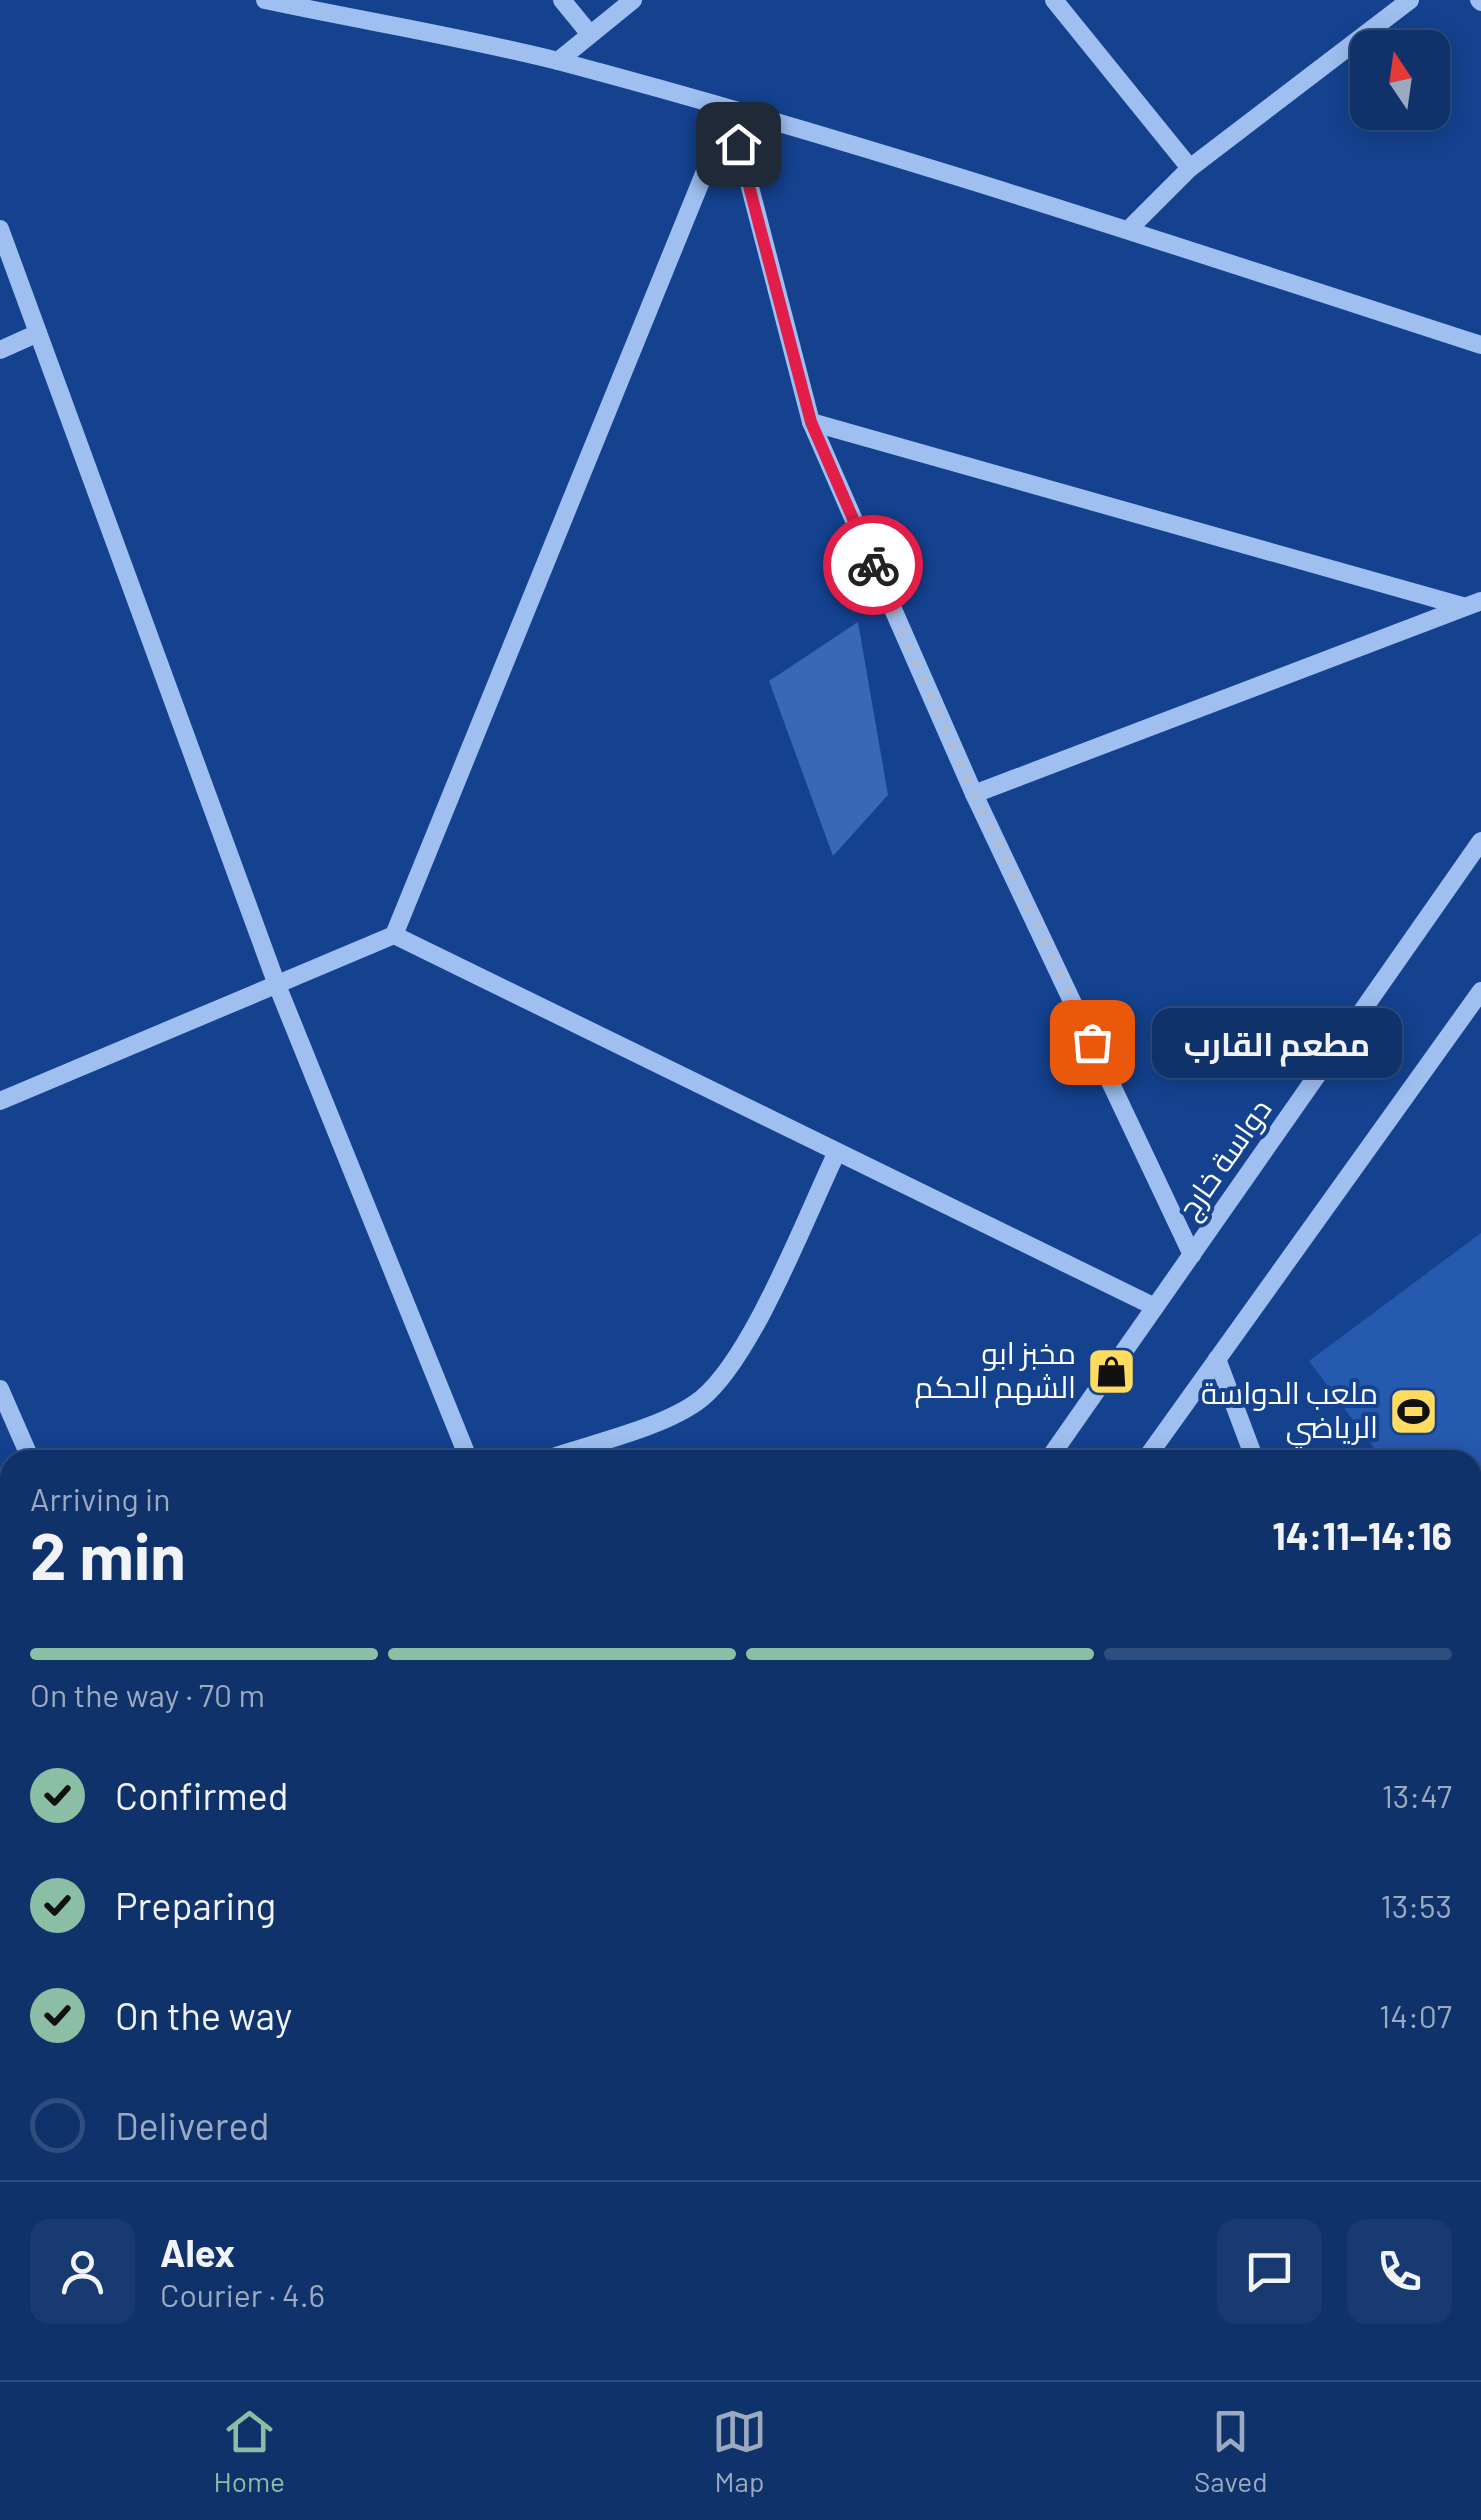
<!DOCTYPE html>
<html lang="en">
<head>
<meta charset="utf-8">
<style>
	body { margin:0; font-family:Barlow,Cairo,sans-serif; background:#183a71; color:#f1f3f6; height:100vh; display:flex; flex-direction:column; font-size:38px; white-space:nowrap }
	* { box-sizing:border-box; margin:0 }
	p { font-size:32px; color:#9baac1 }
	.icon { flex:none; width:55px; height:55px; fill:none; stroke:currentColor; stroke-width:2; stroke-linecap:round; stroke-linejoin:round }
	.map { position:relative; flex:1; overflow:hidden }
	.drawer { position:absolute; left:0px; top:1450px; width:1482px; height:930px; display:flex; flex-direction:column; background:#0f326b; border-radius:30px 30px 0 0; box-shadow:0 5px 25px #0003,0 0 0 2px #2f4d7e }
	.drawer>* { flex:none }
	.needle { width:65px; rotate:347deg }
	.fabs { position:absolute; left:1350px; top:30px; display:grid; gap:20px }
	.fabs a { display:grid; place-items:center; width:100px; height:100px; border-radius:20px; background:#0f326b; box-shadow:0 5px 25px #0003,0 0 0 2px #2f4d7e; font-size:50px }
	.pin { position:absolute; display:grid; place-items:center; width:85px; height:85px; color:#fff; margin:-42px; border-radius:20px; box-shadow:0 5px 15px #0006 }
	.courier { position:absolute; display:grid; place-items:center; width:100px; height:100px; margin:-50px; border:8px solid #e11d48; border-radius:50%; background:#fff; color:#222; box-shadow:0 2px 12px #0007 }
	.bubble { position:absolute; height:70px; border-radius:20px; background:#0f326b; box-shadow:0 5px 25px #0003,0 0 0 2px #2f4d7e; font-size:32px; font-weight:700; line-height:70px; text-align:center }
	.head em { font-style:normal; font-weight:700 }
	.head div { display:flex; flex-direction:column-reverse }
	.head { display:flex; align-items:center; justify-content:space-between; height:170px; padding:0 30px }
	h1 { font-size:65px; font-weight:700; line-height:75px }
	.bar { display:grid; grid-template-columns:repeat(4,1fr); gap:15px 10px; align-content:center; height:120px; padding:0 30px }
	.bar i { height:12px; border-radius:8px; background:#2f4d7e }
	.bar .active { background:#8abfa5 }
	.bar p { grid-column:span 4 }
	.line { display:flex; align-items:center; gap:25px; padding:0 30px; border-top:2px solid #2f4d7e }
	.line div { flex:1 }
	.round { display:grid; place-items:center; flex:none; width:105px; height:105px; border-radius:20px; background:#183a71 }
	ol { padding:0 30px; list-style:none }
	li { display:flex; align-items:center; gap:30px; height:110px }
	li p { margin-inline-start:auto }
	li .icon { padding:10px; border-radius:50%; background:#8abfa5; color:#111; stroke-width:4 }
	li:last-child { color:#9baac1 }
	li i { width:55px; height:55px; border:5px solid #2f4d7e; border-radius:50% }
	.dock { display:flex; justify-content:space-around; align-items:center; height:140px; border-top:2px solid #2f4d7e; background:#0f326b; font-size:28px; color:#9baac1 }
	.dock a { display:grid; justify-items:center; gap:5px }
	.dock .active { color:#8abfa5 }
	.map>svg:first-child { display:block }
</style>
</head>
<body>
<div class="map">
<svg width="1481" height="2380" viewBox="0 0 1481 2380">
	<rect width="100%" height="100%" fill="#14428f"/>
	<polygon fill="#265aae" points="1481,1233 1481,1590 1473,1579 1472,1460 1383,1460 1309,1361"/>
	<g fill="#3868b6">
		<polygon points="858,622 888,795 833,856 769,681"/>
		<polygon points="10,1645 10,1721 0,1726 0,1647"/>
		<polygon points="17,2370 64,2370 68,2380 21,2380"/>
	</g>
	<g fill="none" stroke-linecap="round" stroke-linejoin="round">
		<g stroke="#9fbff1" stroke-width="18">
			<path d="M265 0C363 21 464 37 562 62 871 144 1176 246 1481 345"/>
			<polyline points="562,0 589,33"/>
			<polyline points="1054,0 1190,168"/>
			<polyline points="1479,0 1481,2"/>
			<polyline points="558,61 633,0"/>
			<polyline points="730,110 811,422 974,794 1192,1255"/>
			<polyline points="0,229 277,985 469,1460"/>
			<polyline points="1128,230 1190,168 1410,0"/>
			<polyline points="0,350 38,333"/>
			<polyline points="811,422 1462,606"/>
			<polyline points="974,794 1481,601"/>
			<polyline points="394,935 1155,1307"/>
			<polyline points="0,1101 394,935 730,110"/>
			<polyline points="1217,1359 1255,1460"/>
			<polyline points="0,1389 31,1460"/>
			<path d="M544 1460C589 1444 664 1428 701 1399 753 1357 806 1216 837 1152"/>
			<polyline points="1048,1460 1481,841"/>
			<polyline points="1145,1460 1481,991"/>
			<polyline points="0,1806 10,1802"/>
			<polyline points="1472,2040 1481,2062"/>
			<polyline points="0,2151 10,2147"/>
			<polyline points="821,2370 826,2380"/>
			<polyline points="398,2380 405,2370"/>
			<polyline points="482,2380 489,2370"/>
		</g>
		<g stroke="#e9f0ff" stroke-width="25">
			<polyline points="1472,2281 1481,2278"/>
			<polyline points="500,2380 503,2370"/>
			<polyline points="1182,2380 1212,2370"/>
			<polyline points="1463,2380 1481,2374"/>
		</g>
	</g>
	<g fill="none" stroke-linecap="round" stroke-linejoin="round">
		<polyline stroke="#adbdd8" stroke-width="10" stroke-dasharray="0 18" points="873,565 974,794 1092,1042"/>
		<polyline stroke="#e11d48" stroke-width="12" points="738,144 811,422 873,565"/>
	</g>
	<defs>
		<symbol id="shop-square" viewBox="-11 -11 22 22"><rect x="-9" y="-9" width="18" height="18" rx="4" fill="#ffdb5f" stroke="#14428f"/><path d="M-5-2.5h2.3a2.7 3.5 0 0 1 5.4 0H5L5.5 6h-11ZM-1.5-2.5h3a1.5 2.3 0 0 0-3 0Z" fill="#111"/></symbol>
		<symbol id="stadium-square" viewBox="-11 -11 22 22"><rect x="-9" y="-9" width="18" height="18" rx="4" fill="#ffdb5f" stroke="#14428f"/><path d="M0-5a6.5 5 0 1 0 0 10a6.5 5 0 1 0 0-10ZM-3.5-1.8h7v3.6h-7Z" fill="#111"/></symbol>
	</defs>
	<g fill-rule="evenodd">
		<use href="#shop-square" x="1084" y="1344" width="55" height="55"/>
		<use href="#stadium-square" x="1386" y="1384" width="55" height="55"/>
	</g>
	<g text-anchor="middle" stroke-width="8" stroke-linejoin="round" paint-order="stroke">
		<g font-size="30" fill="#fff" stroke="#14428f">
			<text transform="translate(1225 1159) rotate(-55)" y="10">دواسة خارج</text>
		</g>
		<g font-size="30" fill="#fff" stroke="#14428f" text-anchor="end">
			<text x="1076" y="1364">مخبز ابو<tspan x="1076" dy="34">الشهم الحكم</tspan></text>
			<text x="1378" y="1404">ملعب الدواسة<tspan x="1378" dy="34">الرياضي</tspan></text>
		</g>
	</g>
</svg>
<div class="fabs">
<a><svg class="needle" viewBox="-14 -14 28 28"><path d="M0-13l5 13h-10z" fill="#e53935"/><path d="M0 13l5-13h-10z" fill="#9baac1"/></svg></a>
</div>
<div class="pin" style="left:1092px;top:1042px;background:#ea580c"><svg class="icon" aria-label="bag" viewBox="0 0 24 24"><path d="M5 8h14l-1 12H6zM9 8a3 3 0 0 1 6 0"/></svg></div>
<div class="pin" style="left:738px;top:144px;background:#1f2937"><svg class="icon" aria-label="home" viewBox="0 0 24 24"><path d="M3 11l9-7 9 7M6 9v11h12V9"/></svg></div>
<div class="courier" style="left:873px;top:565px"><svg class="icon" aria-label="bike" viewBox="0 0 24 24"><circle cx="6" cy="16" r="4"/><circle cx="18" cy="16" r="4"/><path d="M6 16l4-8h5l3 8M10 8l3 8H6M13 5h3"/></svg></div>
<div class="bubble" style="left:1152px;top:1008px;width:250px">مطعم القارب</div>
<section class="drawer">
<div class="head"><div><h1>2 min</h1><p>Arriving in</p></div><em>14:11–14:16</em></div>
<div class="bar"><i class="active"></i><i class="active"></i><i class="active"></i><i></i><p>On the way · 70 m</p></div>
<ol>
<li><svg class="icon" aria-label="check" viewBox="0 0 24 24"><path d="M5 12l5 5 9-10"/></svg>Confirmed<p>13:47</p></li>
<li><svg class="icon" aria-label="check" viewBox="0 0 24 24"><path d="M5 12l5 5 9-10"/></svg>Preparing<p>13:53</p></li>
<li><svg class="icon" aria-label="check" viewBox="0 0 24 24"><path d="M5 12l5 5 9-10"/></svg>On the way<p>14:07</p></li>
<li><i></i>Delivered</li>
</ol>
<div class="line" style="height:180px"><a class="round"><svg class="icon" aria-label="person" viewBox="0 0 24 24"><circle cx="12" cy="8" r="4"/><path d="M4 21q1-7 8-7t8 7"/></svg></a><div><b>Alex</b><p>Courier · 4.6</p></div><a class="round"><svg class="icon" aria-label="chat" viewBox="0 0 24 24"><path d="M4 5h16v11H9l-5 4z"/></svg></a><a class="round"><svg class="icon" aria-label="phone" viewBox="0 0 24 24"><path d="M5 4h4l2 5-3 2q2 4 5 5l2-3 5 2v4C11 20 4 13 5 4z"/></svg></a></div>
</section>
</div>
<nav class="dock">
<a class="active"><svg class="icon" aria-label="home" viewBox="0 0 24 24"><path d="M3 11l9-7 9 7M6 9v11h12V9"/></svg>Home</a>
<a><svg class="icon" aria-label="map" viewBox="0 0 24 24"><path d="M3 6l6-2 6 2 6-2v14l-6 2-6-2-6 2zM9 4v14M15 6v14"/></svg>Map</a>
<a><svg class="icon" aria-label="saved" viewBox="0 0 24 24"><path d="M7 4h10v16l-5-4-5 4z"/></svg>Saved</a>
</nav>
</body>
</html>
